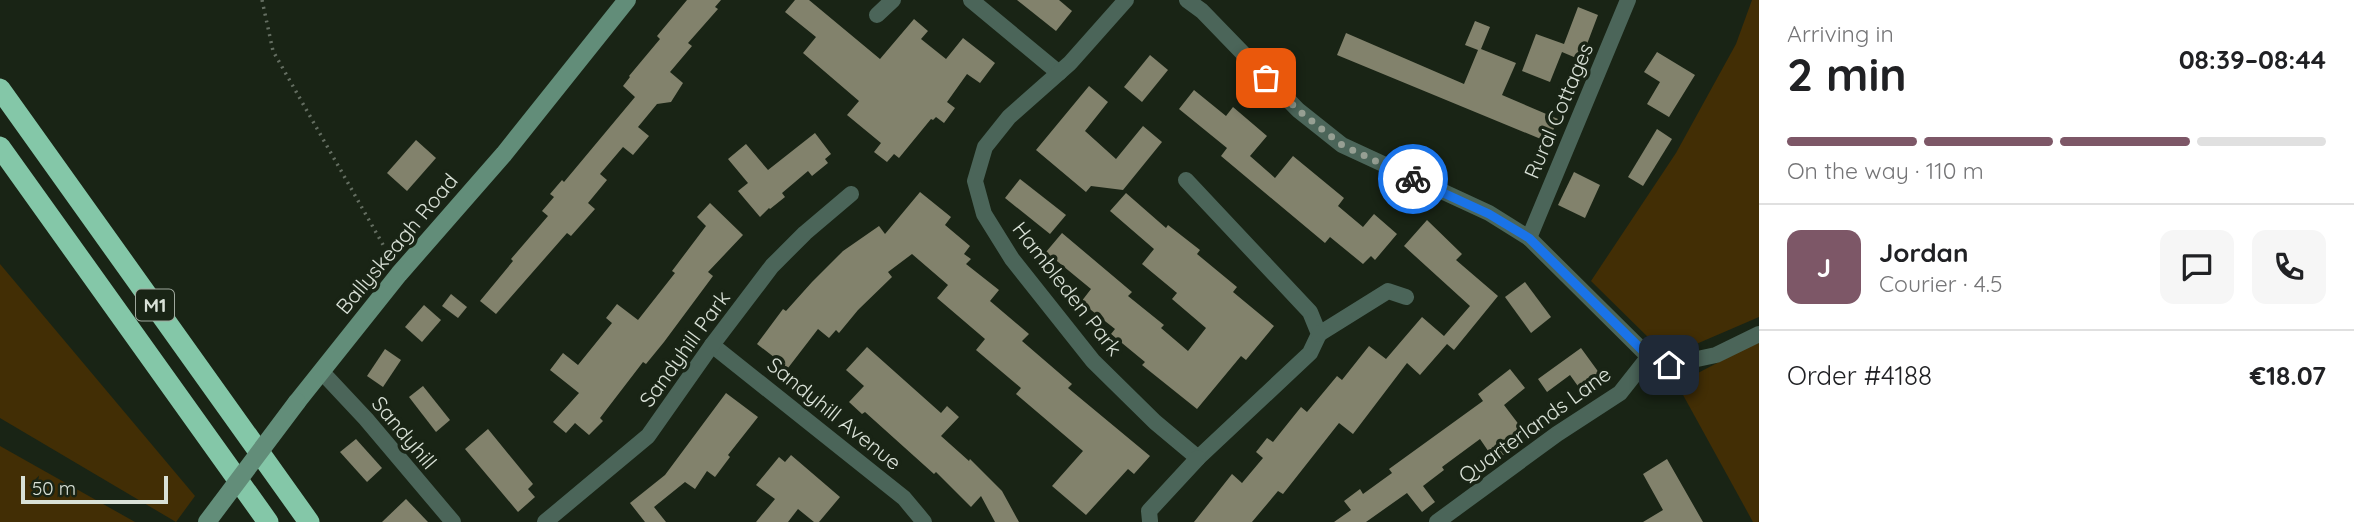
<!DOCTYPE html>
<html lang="en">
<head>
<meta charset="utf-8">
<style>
	body { margin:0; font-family:Quicksand,sans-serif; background:#f6f6f6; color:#202124; height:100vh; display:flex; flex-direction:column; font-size:26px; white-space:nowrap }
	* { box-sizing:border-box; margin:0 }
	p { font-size:23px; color:#757577 }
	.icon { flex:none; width:38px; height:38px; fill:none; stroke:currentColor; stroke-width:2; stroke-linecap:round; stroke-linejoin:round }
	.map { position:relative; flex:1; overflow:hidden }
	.details { display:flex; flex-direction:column; background:#fff; width:595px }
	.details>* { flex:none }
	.scale { position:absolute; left:21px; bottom:18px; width:147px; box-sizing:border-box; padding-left:7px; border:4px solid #d9e1d7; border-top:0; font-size:19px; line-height:24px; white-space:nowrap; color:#d9e1d7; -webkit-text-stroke:5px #192415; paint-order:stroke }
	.pin { position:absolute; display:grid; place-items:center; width:60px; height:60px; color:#fff; margin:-30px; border-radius:14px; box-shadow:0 4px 10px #0006 }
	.courier { position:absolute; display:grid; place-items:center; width:70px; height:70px; margin:-35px; border:5px solid #1a73e8; border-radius:50%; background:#fff; color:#222; box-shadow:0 2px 9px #0007 }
	.summary em { font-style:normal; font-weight:700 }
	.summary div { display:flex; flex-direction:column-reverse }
	.summary { display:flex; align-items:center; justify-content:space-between; height:119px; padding:0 28px }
	h1 { font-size:46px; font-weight:700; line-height:52px }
	.bar { display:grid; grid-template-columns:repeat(4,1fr); gap:10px 7px; align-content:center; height:84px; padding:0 28px }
	.bar i { height:9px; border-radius:5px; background:#e0e0e0 }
	.bar .active { background:#7d5767 }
	.bar p { grid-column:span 4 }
	.line { display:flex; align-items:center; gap:18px; padding:0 28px; border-top:2px solid #e0e0e0 }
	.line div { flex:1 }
	.round { display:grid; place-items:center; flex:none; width:74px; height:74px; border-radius:14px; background:#f6f6f6 }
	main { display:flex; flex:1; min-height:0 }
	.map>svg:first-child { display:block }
</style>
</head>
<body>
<main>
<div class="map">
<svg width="1759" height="522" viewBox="0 0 1759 522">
	<rect width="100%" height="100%" fill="#192415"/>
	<g fill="#422e05">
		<polygon points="1752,0 1759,0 1759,317 1687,348 1656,345 1591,281 1676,153 1736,44"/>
		<polygon points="0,264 195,496 176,522 0,418"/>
		<polygon points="1759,341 1759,522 1753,522 1677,384"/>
		<polygon points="0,446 135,522 0,522"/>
	</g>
	<g fill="#82826c">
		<polygon points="687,0 721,0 715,7 718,9 688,43 692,46 670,72 683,83 671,102 657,104 638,127 649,136 633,155 623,147 600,174 607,180 588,203 595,209 571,236 567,233 496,314 480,301 513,261 511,259 548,216 542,211 554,197 550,194 562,180 564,182 635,97 623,86 630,77 629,76 660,39 657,36"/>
		<polygon points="795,0 809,0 880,59 914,19 928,31 921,39 946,59 963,38 995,63 980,83 967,74 947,102 955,108 944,123 936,117 933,120 931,119 899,158 894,154 887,162 874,152 881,143 847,115 859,101 803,53 816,37 785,12"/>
		<polygon points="1017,0 1059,0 1072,11 1056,31"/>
		<polygon points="1578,7 1598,15 1581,60 1562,52 1550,82 1522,71 1536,34 1564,44"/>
		<polygon points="1475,21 1490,27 1481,49 1516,63 1502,95 1558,119 1548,142 1337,55 1346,33 1464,84 1478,50 1465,45"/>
		<polygon points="1657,52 1695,75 1669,117 1647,104 1660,82 1644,72"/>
		<polygon points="1150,55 1168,70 1142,102 1124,87"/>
		<polygon points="1089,86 1108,102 1085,131 1116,159 1143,126 1162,142 1123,190 1091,186 1086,192 1036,150"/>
		<polygon points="1194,90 1226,116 1233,107 1267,136 1250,156 1275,178 1293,156 1344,198 1338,206 1363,227 1374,214 1397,234 1375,260 1371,256 1363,264 1330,237 1325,243 1221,156 1227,148 1179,109"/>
		<polygon points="1657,129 1672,139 1643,186 1628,177"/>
		<polygon points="815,133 831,154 825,159 828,163 812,176 808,171 782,193 785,197 770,209 769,208 760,217 738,191 748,183 728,159 746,144 768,170"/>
		<polygon points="416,140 436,158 407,191 387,173"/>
		<polygon points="1574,172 1600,185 1585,218 1558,205"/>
		<polygon points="1020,179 1066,215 1050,234 1005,198"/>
		<polygon points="920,192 951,217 945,225 970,246 964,254 971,259 966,264 999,290 990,301 1029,334 1022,341 1072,384 1068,388 1150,456 1134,474 1128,469 1086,515 1052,486 1083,451 1016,394 1021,388 976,350 985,339 937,298 948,285 912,254 888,272 892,277 858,310 839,333 836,330 829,338 818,329 788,368 757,344 783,309 786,311 812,282 843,251 879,226 885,234"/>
		<polygon points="1126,193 1166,228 1168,225 1200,250 1197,254 1237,287 1233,292 1274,326 1246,360 1241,356 1197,409 1142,365 1145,362 1111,334 1115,329 1081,302 1091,289 1046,252 1062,233 1132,292 1128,296 1164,325 1161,328 1188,351 1206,328 1172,299 1177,293 1142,264 1154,249 1110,211"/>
		<polygon points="710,203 743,235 708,272 713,276 664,342 646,364 643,362 600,418 603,421 589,435 575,423 566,433 553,422 579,393 550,370 563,353 578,365 612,323 606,318 617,304 638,320 675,273 672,271 706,226 697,217"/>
		<polygon points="1427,220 1462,254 1456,260 1498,296 1454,350 1447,344 1420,375 1407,363 1353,434 1339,423 1283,494 1278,491 1252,522 1194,522 1232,474 1242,483 1263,458 1256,452 1267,438 1273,442 1301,407 1307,412 1337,376 1342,380 1369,346 1386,359 1422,317 1444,336 1470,306 1404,246"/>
		<polygon points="1525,282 1551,317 1531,333 1505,297"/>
		<polygon points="451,294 467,307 458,318 442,306"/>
		<polygon points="424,305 441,320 422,342 405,327"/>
		<polygon points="867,347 941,413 947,406 959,417 941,436 969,461 970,459 1002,491 1019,522 995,522 981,496 971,507 936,472 934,474 865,412 862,414 849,402 864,386 846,370"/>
		<polygon points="1581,348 1605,381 1585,396 1570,375 1547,392 1538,379"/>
		<polygon points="385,349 401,360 383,387 367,376"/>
		<polygon points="1510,369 1525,388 1504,405 1523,430 1507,442 1512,449 1495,461 1480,439 1442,467 1444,470 1423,486 1435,502 1422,512 1407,493 1366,522 1334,522 1351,510 1344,501 1360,489 1363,494 1392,473 1389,469 1483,401 1478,394"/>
		<polygon points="423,386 450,420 436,432 409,397"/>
		<polygon points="726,393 758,417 728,455 730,457 715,477 707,471 695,489 685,482 654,507 666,522 645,522 630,503 665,475"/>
		<polygon points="488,429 533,484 528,489 535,497 518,512 465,449"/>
		<polygon points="356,439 382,468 367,482 340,452"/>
		<polygon points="791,455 840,497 819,522 814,522 798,509 788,522 756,522 775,499 756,485 779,457 785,462"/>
		<polygon points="1667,459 1703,522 1643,522 1663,510 1643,474"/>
		<polygon points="406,499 428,522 382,522"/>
	</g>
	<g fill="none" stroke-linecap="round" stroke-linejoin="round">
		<polyline stroke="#646e61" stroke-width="3.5" stroke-dasharray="2 5" stroke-linecap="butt" points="262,0 273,51 390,257"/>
		<g stroke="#4b6559" stroke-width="16">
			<polyline points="971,0 1059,73"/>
			<polyline points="1126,0 1070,63 1009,117 985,147 975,181 984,214 1012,259 1093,361 1155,422 1198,458 1310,353 1319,334 1310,312 1186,180"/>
			<polyline points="1187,0 1202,11 1298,110 1342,145 1489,213 1529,238 1643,351 1669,365 1716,355 1759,334"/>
			<polyline points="877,15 893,0"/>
			<polyline points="1529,238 1628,0"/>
			<polyline points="1319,334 1388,291 1406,297"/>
			<polyline points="712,345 904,498 924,522"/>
			<polyline points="321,371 366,419 453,522"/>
			<polyline points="1150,521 1149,511 1198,458"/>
			<polyline points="545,522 648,436 712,345 772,266 805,233 851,194"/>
			<polyline points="1437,522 1557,434 1620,393 1650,355"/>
		</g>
		<polyline stroke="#628d79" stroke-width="18" points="297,402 399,274 504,154 627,0"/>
		<g stroke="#84c7a8" stroke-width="21">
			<polyline points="0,89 309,522"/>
			<polyline points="0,147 268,522"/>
		</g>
		<polyline stroke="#628d79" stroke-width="18" points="207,522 297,402"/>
	</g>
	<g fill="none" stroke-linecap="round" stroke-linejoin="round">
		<polyline stroke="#969f93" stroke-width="7" stroke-dasharray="0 12.6" points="1266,78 1298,110 1342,145 1413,179"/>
		<polyline stroke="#1a73e8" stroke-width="9" points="1413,179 1489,214 1529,238 1643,351 1669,365"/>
	</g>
	<g text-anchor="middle" stroke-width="7" stroke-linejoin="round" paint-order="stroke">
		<rect fill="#192415" stroke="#9fa89d" stroke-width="2" x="136" y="289.5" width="38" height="31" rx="5"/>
		<g font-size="19" font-weight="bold" fill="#d9e1d7">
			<text x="155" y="312">M1</text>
		</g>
		<g font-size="21" fill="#d9e1d7" stroke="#192415">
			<text transform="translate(1559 111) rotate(-67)" y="7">Rural Cottages</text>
			<text transform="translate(397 244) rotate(-50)" y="7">Ballyskeagh Road</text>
			<text transform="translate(1067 289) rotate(52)" y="7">Hambleden Park</text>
			<text transform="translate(685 349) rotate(-54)" y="7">Sandyhill Park</text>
			<text transform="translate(834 414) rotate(39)" y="7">Sandyhill Avenue</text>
			<text transform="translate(1535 425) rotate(-36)" y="7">Quarterlands Lane</text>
			<text transform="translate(404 433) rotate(50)" y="7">Sandyhill</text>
		</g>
	</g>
</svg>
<div class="scale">50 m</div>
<div class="pin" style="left:1266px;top:78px;background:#ea580c"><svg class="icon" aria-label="bag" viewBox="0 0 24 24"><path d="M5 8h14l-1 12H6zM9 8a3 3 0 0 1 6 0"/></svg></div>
<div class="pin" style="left:1669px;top:365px;background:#1f2937"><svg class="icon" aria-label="home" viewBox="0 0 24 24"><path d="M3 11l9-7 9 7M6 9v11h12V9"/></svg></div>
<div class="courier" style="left:1413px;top:179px"><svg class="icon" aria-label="bike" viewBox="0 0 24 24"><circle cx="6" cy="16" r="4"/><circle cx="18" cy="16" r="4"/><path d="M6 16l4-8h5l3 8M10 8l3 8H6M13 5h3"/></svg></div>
</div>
<section class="details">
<div class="summary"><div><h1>2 min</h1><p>Arriving in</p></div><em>08:39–08:44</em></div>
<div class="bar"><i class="active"></i><i class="active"></i><i class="active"></i><i></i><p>On the way · 110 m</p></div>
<div class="line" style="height:126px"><b class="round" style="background:#7d5767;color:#fff">J</b><div><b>Jordan</b><p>Courier · 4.5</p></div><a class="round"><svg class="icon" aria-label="chat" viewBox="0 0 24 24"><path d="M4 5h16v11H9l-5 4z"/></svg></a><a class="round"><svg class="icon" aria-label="phone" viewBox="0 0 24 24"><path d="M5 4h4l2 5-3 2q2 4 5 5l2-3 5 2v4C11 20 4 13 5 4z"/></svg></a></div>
<div class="line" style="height:91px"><div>Order #4188</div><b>€18.07</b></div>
</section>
</main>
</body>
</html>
